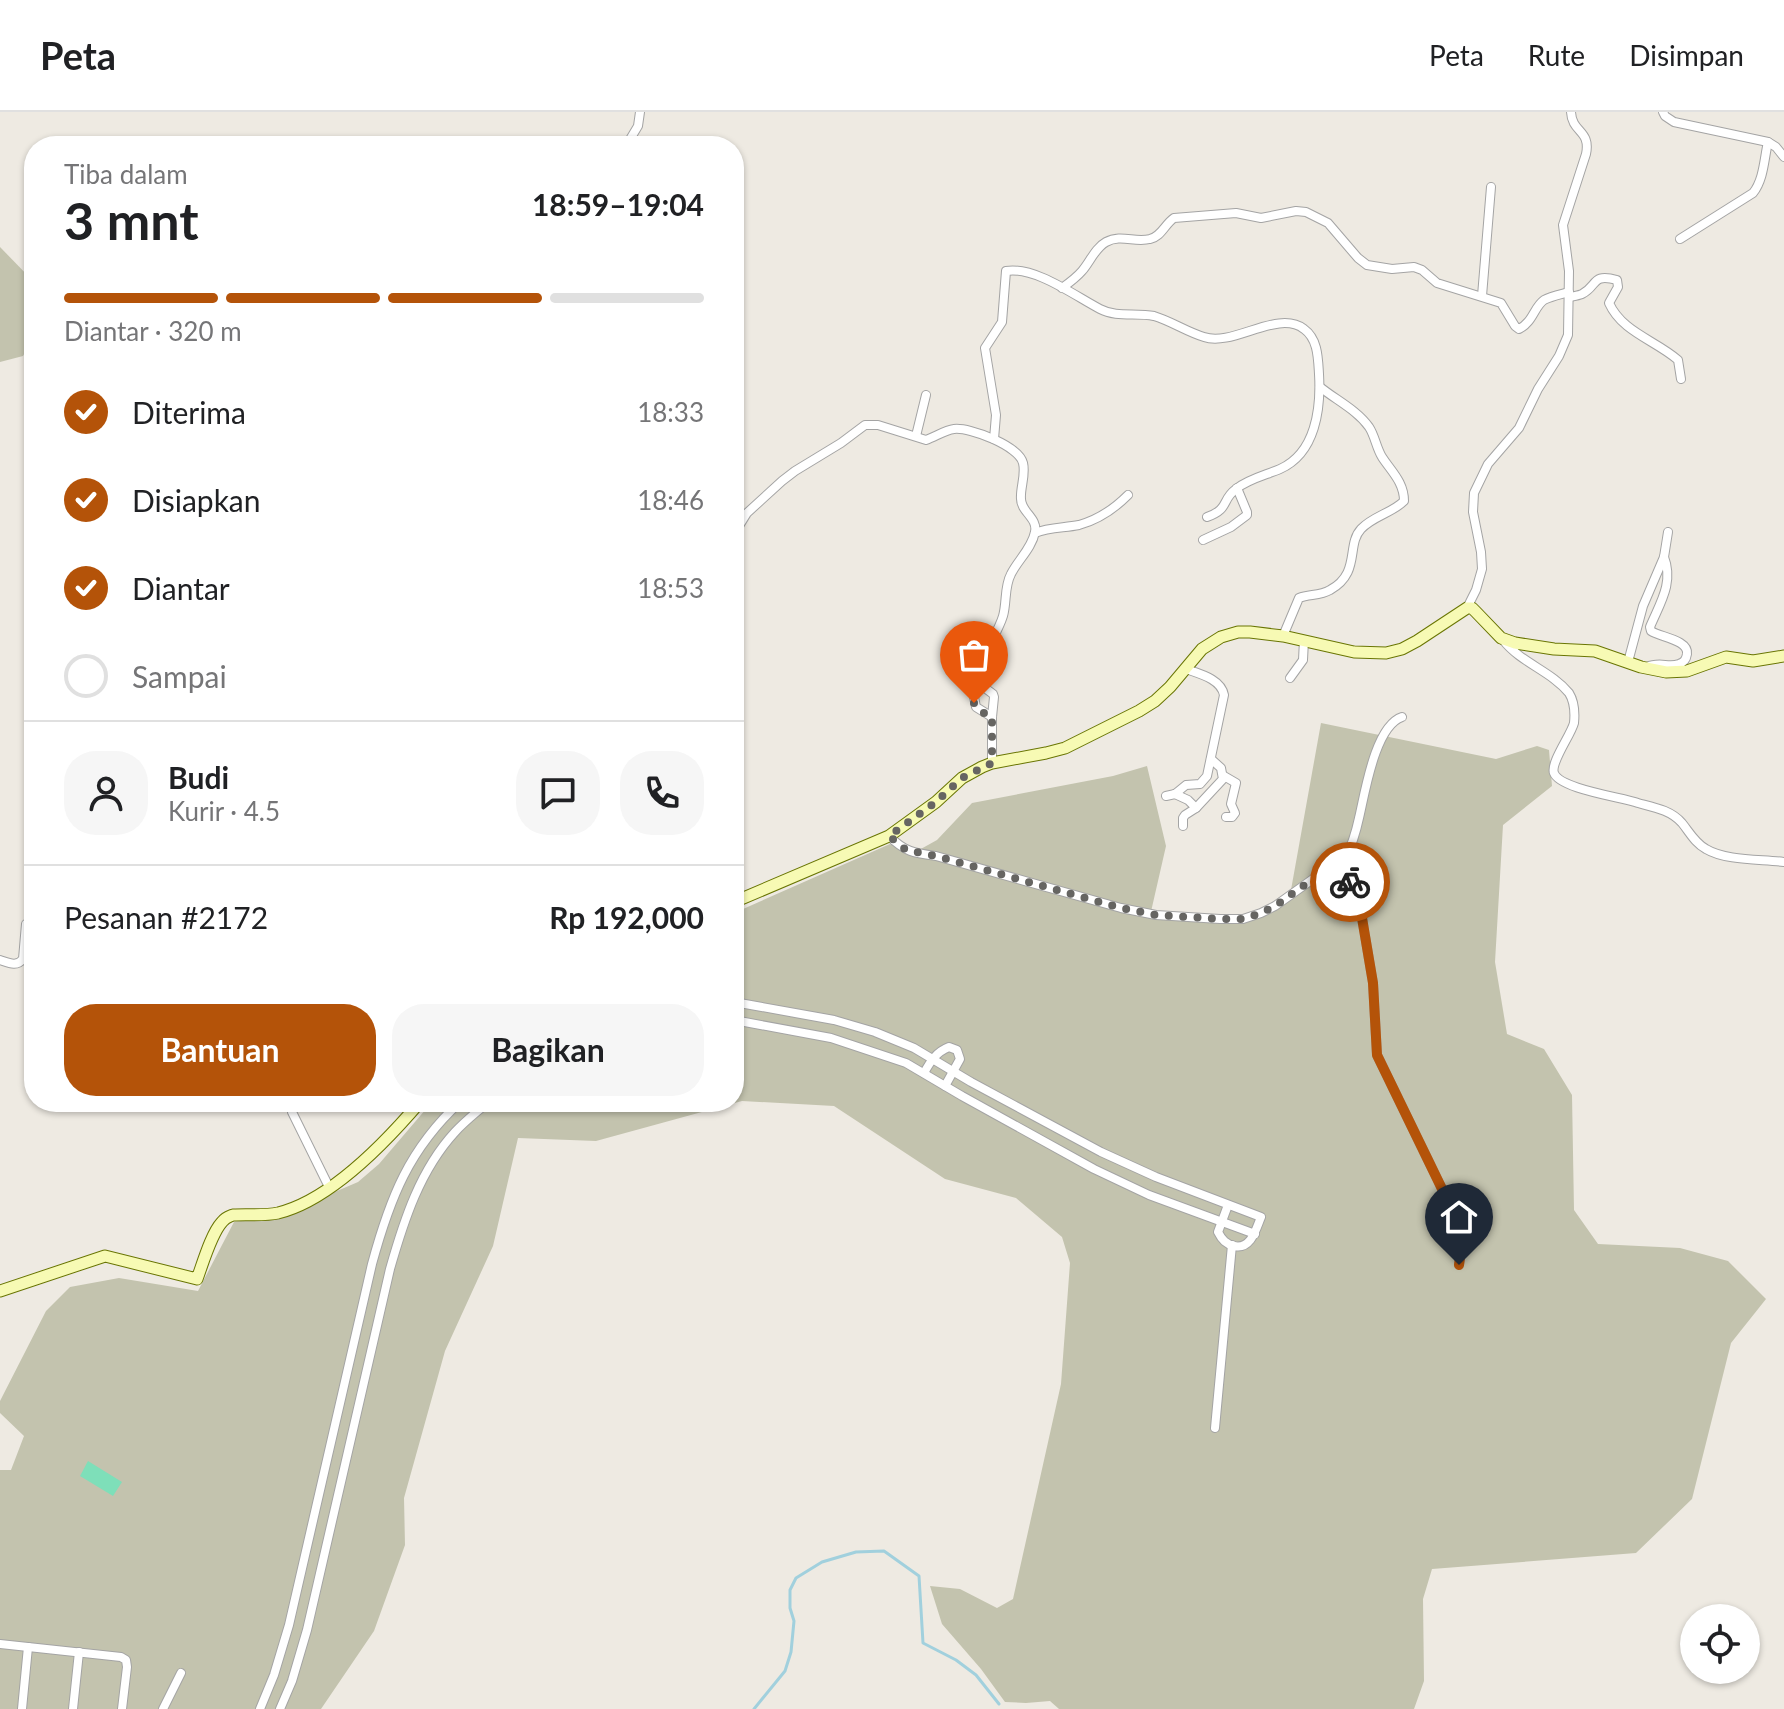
<!DOCTYPE html>
<html lang="id">
<head>
<meta charset="utf-8">
<style>
	body { margin:0; font-family:Lato,sans-serif; background:#f6f6f6; color:#202124; height:100vh; display:flex; flex-direction:column; font-size:30px; white-space:nowrap }
	* { box-sizing:border-box; margin:0 }
	p { font-size:26px; color:#757577 }
	.icon { flex:none; width:44px; height:44px; fill:none; stroke:currentColor; stroke-width:2; stroke-linecap:round; stroke-linejoin:round }
	.map { position:relative; flex:1; overflow:hidden }
	.details { position:absolute; left:24px; top:24px; width:720px; height:976px; display:flex; flex-direction:column; background:#fff; border-radius:32px; box-shadow:0 2px 6px #0004 }
	.details>* { flex:none }
	.tools { position:absolute; left:1680px; top:1492px; display:grid; gap:16px }
	.tools a { display:grid; place-items:center; width:80px; height:80px; border-radius:50%; background:#fff; box-shadow:0 2px 6px #0004; font-size:40px }
	.pin { position:absolute; display:grid; place-items:center; width:68px; height:68px; color:#fff; margin:-82px -34px; border-radius:50% 50% 50% 0; rotate:-45deg; box-shadow:0 0 8px #0007 }
	.pin .icon { rotate:45deg }
	.courier { position:absolute; display:grid; place-items:center; width:80px; height:80px; margin:-40px; border:6px solid #b45309; border-radius:50%; background:#fff; color:#222; box-shadow:0 2px 10px #0007 }
	.headline em { font-style:normal; font-weight:700 }
	.headline div { display:flex; flex-direction:column-reverse }
	.headline { display:flex; align-items:center; justify-content:space-between; height:136px; padding:0 40px }
	h1 { font-size:52px; font-weight:700; line-height:60px }
	.bar { display:grid; grid-template-columns:repeat(4,1fr); gap:12px 8px; align-content:center; height:96px; padding:0 40px }
	.bar i { height:10px; border-radius:6px; background:#e0e0e0 }
	.bar .selected { background:#b45309 }
	.bar p { grid-column:span 4 }
	.line { display:flex; align-items:center; gap:20px; padding:0 40px; border-top:2px solid #e0e0e0 }
	.line div { flex:1 }
	.round { display:grid; place-items:center; flex:none; width:84px; height:84px; border-radius:32px; background:#f6f6f6 }
	ol { padding:0 40px; list-style:none }
	li { display:flex; align-items:center; gap:24px; height:88px }
	li p { margin-inline-start:auto }
	li .icon { padding:8px; border-radius:50%; background:#b45309; color:#fff; stroke-width:4 }
	li:last-child { color:#757577 }
	li i { width:44px; height:44px; border:4px solid #e0e0e0; border-radius:50% }
	.action { display:flex; gap:16px; margin-top:auto; padding:16px 40px }
	.action a { flex:1; height:92px; border-radius:32px; background:#b45309; color:#fff; font-size:32px; font-weight:700; line-height:92px; text-align:center }
	.action a+a { background:#f6f6f6; color:#202124 }
	header { display:flex; align-items:center; gap:48px; box-sizing:border-box; height:112px; padding:0 40px; background:#fff; border-bottom:2px solid #e0e0e0 }
	header strong { font-size:38px }
	nav { display:flex; gap:44px; margin-inline-start:auto; font-size:28px }
	.map>svg:first-child { display:block }
</style>
</head>
<body>
<header>
<strong>Peta</strong>
<nav><a>Peta</a><a>Rute</a><a>Disimpan</a></nav>
</header>
<div class="map">
<svg width="1784" height="1597" viewBox="0 0 1784 1597">
	<rect width="100%" height="100%" fill="#eeeae2"/>
	<g fill="#c3c3ae">
		<polygon points="0,135 34,170 34,224 23,244 0,250"/>
		<polygon points="1321,611 1496,647 1537,634 1549,638 1552,674 1503,713 1495,850 1507,922 1544,937 1572,983 1574,1098 1598,1132 1680,1136 1728,1149 1766,1187 1731,1231 1692,1387 1636,1441 1432,1457 1423,1487 1424,1569 1414,1597 1059,1597 1050,1589 1026,1591 1005,1590 981,1557 942,1512 930,1474 960,1477 997,1496 1013,1487 1061,1272 1070,1151 1062,1125 1016,1086 945,1067 834,994 742,989 596,1029 518,1026 493,1134 445,1239 404,1386 405,1433 374,1519 321,1597 0,1597 0,1358 11,1358 24,1324 0,1301 0,1289 46,1199 70,1175 119,1166 198,1179 234,1110 281,1103 358,1070 379,1052 432,990 734,990 734,801 890,732 910,743 937,728 972,691 1113,664 1147,654 1166,734 1150,804 1225,809 1289,789"/>
	</g>
	<polygon fill="#7edfb9" points="88,1349 122,1370 113,1384 80,1364"/>
	<g fill="none" stroke-linecap="round" stroke-linejoin="round">
		<polyline stroke="#a1d0dd" stroke-width="3" points="754,1597 785,1559 791,1540 794,1509 790,1496 790,1478 796,1466 822,1450 856,1440 884,1439 919,1464 923,1531 956,1548 976,1563 999,1592"/>
		<defs>
			<g id="street">
				<polyline points="1663,0 1665,4 1674,10 1768,30 1776,35 1784,45"/>
				<polyline points="626,34 638,14 640,0"/>
				<path d="M1680 127 1753 81C1764 67 1764 47 1768 30"/>
				<path d="M1062 176C1069 171 1076 166 1082 159 1090 150 1095 136 1106 130 1121 122 1135 131 1150 127 1161 125 1165 112 1174 106L1236 101 1261 106 1296 99 1306 100 1328 111 1358 146 1367 153 1392 157 1414 155 1422 158 1437 171 1501 191 1515 214 1519 217C1533 210 1534 195 1544 188 1551 184 1562 182 1569 180"/>
				<polyline points="1482,184 1491,75"/>
				<path d="M1569 185C1571 185 1580 183 1582 182 1598 174 1591 161 1617 168L1618 175 1609 191C1622 220 1655 228 1678 248L1681 267"/>
				<polyline points="916,324 926,283"/>
				<path d="M994 327 996 303 985 236 1002 210 1006 159C1035 154 1075 184 1100 197 1117 206 1136 200 1154 204 1171 209 1187 220 1204 225 1233 235 1278 197 1304 217 1318 227 1318 246 1319 262 1321 296 1316 341 1280 357 1266 363 1248 367 1236 377 1221 388 1230 397 1207 405"/>
				<path d="M1035 421C1049 415 1064 416 1079 413 1097 408 1115 396 1128 383"/>
				<path d="M734 422 747 401 782 369 795 359 841 331 865 313H878L926 328C935 325 945 318 954 317 970 315 1019 334 1023 351 1026 363 1020 376 1021 387 1021 400 1038 406 1035 420 1032 436 1018 448 1011 462 1004 475 1007 490 1003 504 996 527 976 547 981 573L974 585 976 595 992 605"/>
				<polyline points="1203,428 1231,415 1247,403 1247,400 1237,376"/>
				<path d="M1467 496 1476 478 1482 457 1481 440 1473 400 1474 381 1488 352 1519 316 1538 277 1559 244 1568 223 1569 159 1563 113 1586 42C1591 18 1572 21 1571 0"/>
				<path d="M1283 524 1299 486C1309 482 1320 484 1330 478 1361 461 1346 433 1361 417 1373 404 1392 401 1404 389 1404 370 1391 359 1382 345 1376 335 1375 324 1369 315 1357 298 1336 288 1320 275"/>
				<path d="M1503 528C1521 551 1551 559 1569 581 1574 589 1575 601 1574 611 1571 623 1550 651 1554 661 1560 677 1621 685 1638 691 1653 695 1671 698 1682 711 1690 721 1695 731 1706 737 1726 749 1761 747 1784 750"/>
				<polyline points="1628,550 1643,494 1664,445 1668,420"/>
				<path d="M1647 555C1660 549 1668 556 1679 552 1684 550 1686 548 1687 542 1689 528 1660 525 1651 519L1650 515C1660 491 1674 471 1664 445"/>
				<polyline points="1290,566 1303,548 1304,528"/>
				<polyline points="981,573 993,582 994,585 992,605 992,651"/>
				<polyline points="1224,664 1236,671 1231,692 1235,701 1232,705 1226,705"/>
				<polyline points="1175,682 1188,688 1196,696"/>
				<path d="M1166 684 1175 682 1186 673 1200 672 1207 664 1224 583C1221 567 1200 562 1186 557"/>
				<polyline points="1183,714 1183,706 1185,703 1196,696 1223,667 1221,656 1211,647"/>
				<path d="M889 724C905 740 914 741 936 744L1121 796 1156 803 1220 807H1243L1261 801 1275 794 1334 752 1345 748 1349 750C1354 761 1350 775 1348 786L1362 806 1373 871 1377 943 1461 1116 1462 1131 1459 1153"/>
				<polyline points="734,732 738,736 739,742 734,762"/>
				<path d="M1345 748C1351 735 1356 720 1359 706 1365 681 1375 614 1402 605"/>
				<path d="M0 848C9 851 17 855 23 847L26 812"/>
				<path d="M734 890 834 908 875 920 914 936 971 970 1101 1040 1156 1065 1261 1105C1256 1117 1251 1138 1234 1134 1226 1132 1222 1128 1218 1120L1228 1093"/>
				<polyline points="734,908 831,926 906,951 962,984 1094,1057 1149,1083 1255,1122"/>
				<path d="M924 961C930 950 936 940 949 935L957 938 960 947 945 974"/>
				<polyline points="292,990 292,1000 329,1075"/>
				<polyline points="1215,1316 1232,1133"/>
				<polyline points="0,1532 121,1545 126,1548 127,1555 122,1597"/>
				<polyline points="22,1597 28,1535"/>
				<polyline points="73,1597 79,1540"/>
				<polyline points="163,1597 181,1561"/>
				<path d="M260 1597 274 1563 289 1513 372 1152C390 1086 409 1037 460 990"/>
				<path d="M280 1597 292 1569 307 1518 390 1157C404 1108 420 1058 455 1020 465 1009 477 1000 488 990"/>
			</g>
			<g id="secondary">
				<polyline points="734,790 889,724 936,690 962,666 982,655 992,651 1046,641 1065,636 1139,599 1155,589 1170,575 1202,537 1221,525 1238,520 1250,520 1283,524 1354,540 1386,541 1402,537 1417,529 1467,496 1472,496 1476,500 1501,526 1515,531 1554,537 1595,539 1641,555 1666,560 1687,559 1726,545 1753,549 1784,544"/>
				<path d="M0 1179 105 1144 197 1167C203 1151 211 1122 222 1110 226 1105 228 1105 233 1103 248 1102 264 1104 278 1101 331 1088 385 1031 420 990"/>
			</g>
		</defs>
		<use href="#street" stroke="#a4a4a4" stroke-width="10"/>
		<use href="#secondary" stroke="#697503" stroke-width="13"/>
		<use href="#street" stroke="#fff" stroke-width="8"/>
		<use href="#secondary" stroke="#f7fab4" stroke-width="11"/>
	</g>
	<g fill="none" stroke-linecap="round" stroke-linejoin="round">
		<polyline stroke="#666562" stroke-width="8" stroke-dasharray="0 14.4" points="974,591 980,599 992,605 992,651 962,666 936,690 889,724 906,738 936,744 1121,796 1156,803 1220,807 1243,807 1261,801 1275,794 1334,752 1345,748 1349,750 1351,754 1350,770"/>
		<polyline stroke="#b45309" stroke-width="10" points="1350,770 1348,786 1362,806 1373,871 1377,943 1461,1116 1462,1131 1459,1153"/>
	</g>
</svg>
<div class="tools">
<a><svg class="icon" aria-label="locate" viewBox="0 0 24 24"><circle cx="12" cy="12" r="6"/><path d="M12 2v4M12 18v4M2 12h4M18 12h4"/></svg></a>
</div>
<div class="pin" style="left:974px;top:591px;background:#ea580c"><svg class="icon" aria-label="bag" viewBox="0 0 24 24"><path d="M5 8h14l-1 12H6zM9 8a3 3 0 0 1 6 0"/></svg></div>
<div class="pin" style="left:1459px;top:1153px;background:#1f2937"><svg class="icon" aria-label="home" viewBox="0 0 24 24"><path d="M3 11l9-7 9 7M6 9v11h12V9"/></svg></div>
<div class="courier" style="left:1350px;top:770px"><svg class="icon" aria-label="bike" viewBox="0 0 24 24"><circle cx="6" cy="16" r="4"/><circle cx="18" cy="16" r="4"/><path d="M6 16l4-8h5l3 8M10 8l3 8H6M13 5h3"/></svg></div>
<section class="details">
<div class="headline"><div><h1>3 mnt</h1><p>Tiba dalam</p></div><em>18:59–19:04</em></div>
<div class="bar"><i class="selected"></i><i class="selected"></i><i class="selected"></i><i></i><p>Diantar · 320 m</p></div>
<ol>
<li><svg class="icon" aria-label="check" viewBox="0 0 24 24"><path d="M5 12l5 5 9-10"/></svg>Diterima<p>18:33</p></li>
<li><svg class="icon" aria-label="check" viewBox="0 0 24 24"><path d="M5 12l5 5 9-10"/></svg>Disiapkan<p>18:46</p></li>
<li><svg class="icon" aria-label="check" viewBox="0 0 24 24"><path d="M5 12l5 5 9-10"/></svg>Diantar<p>18:53</p></li>
<li><i></i>Sampai</li>
</ol>
<div class="line" style="height:144px"><a class="round"><svg class="icon" aria-label="person" viewBox="0 0 24 24"><circle cx="12" cy="8" r="4"/><path d="M4 21q1-7 8-7t8 7"/></svg></a><div><b>Budi</b><p>Kurir · 4.5</p></div><a class="round"><svg class="icon" aria-label="chat" viewBox="0 0 24 24"><path d="M4 5h16v11H9l-5 4z"/></svg></a><a class="round"><svg class="icon" aria-label="phone" viewBox="0 0 24 24"><path d="M5 4h4l2 5-3 2q2 4 5 5l2-3 5 2v4C11 20 4 13 5 4z"/></svg></a></div>
<div class="line" style="height:104px"><div>Pesanan #2172</div><b>Rp 192,000</b></div>
<div class="action"><a>Bantuan</a><a>Bagikan</a></div>
</section>
</div>
</body>
</html>
